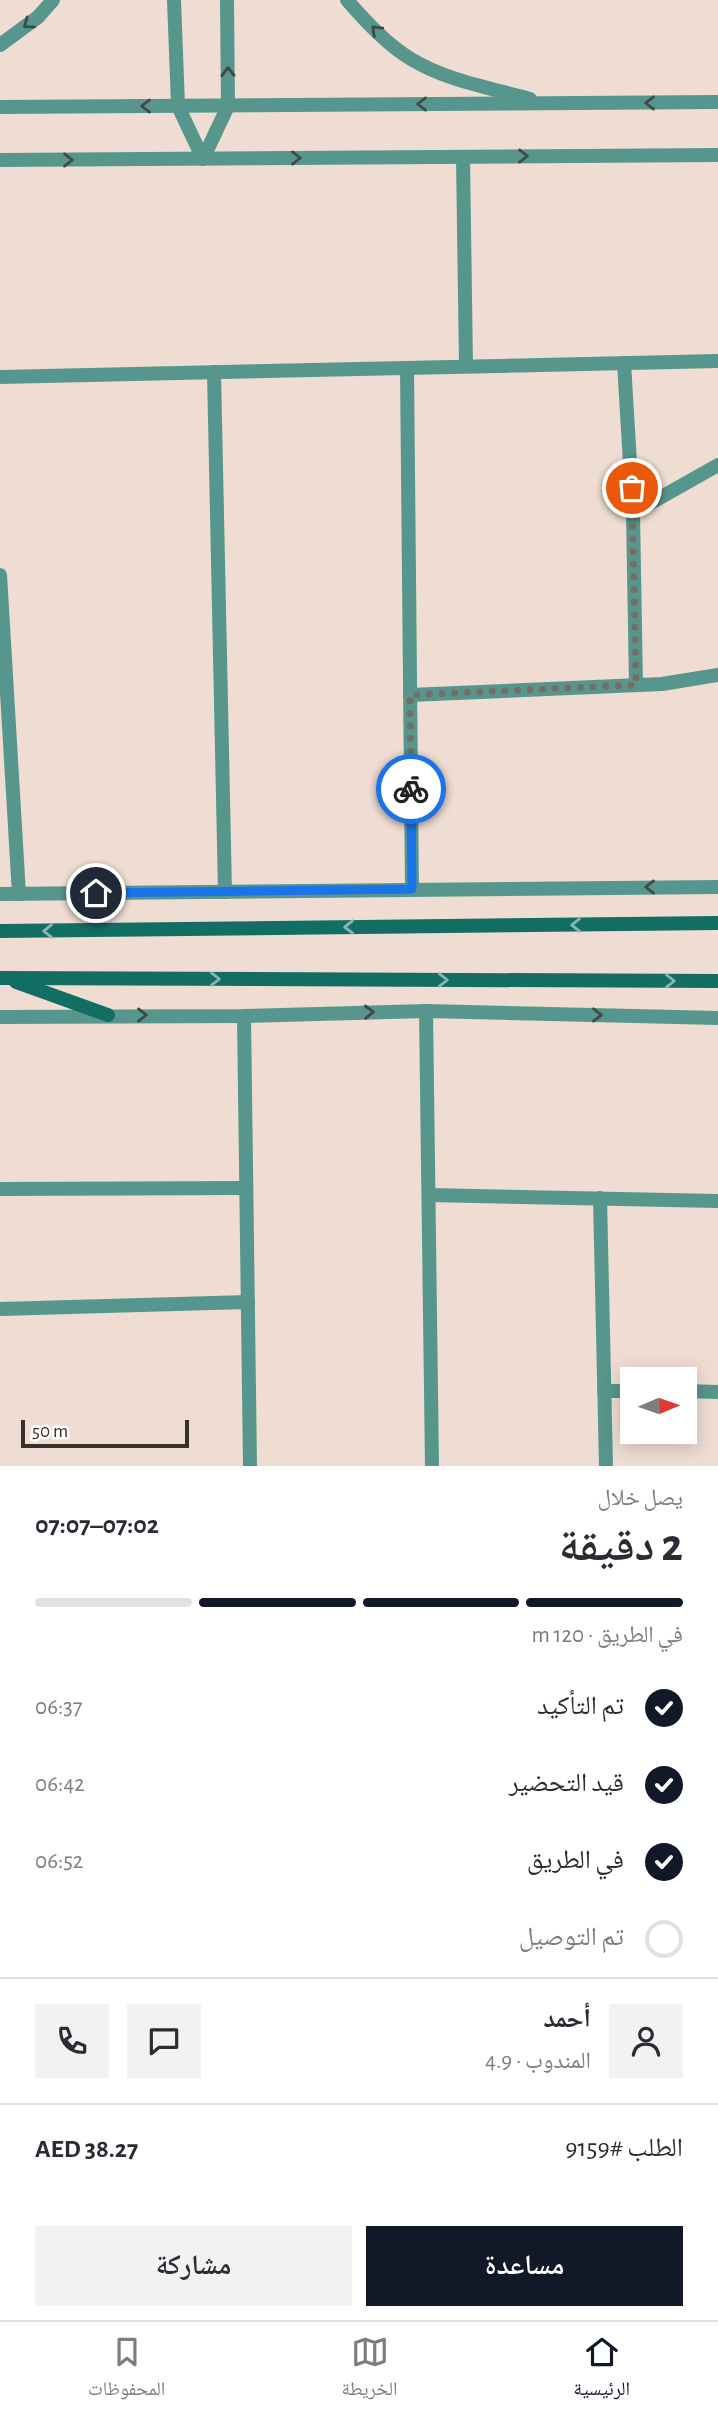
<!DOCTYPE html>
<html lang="ar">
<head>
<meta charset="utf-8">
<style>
	body { margin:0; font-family:"Alegreya Sans","Noto Naskh Arabic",sans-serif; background:#f2f2f3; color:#2b2b33; direction:rtl; height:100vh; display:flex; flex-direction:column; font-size:26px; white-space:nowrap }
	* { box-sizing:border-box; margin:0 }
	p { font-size:23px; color:#7c7c81 }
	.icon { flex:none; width:38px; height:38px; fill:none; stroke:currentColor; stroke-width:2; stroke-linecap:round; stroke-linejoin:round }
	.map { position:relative; height:1466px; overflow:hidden; direction:ltr }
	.panel { display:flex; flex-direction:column; background:#fff; flex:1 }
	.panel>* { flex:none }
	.needle { width:46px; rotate:88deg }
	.fabs { position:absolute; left:620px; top:1367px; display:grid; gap:14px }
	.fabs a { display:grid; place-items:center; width:77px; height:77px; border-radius:0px; background:#fff; box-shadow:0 4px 18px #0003; font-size:35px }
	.scale { position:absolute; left:21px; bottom:18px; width:168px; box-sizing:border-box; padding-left:7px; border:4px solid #37302c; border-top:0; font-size:19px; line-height:24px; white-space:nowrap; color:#37302c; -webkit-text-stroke:5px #fff; paint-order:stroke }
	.pin { position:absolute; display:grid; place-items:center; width:60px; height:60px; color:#fff; margin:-30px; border:4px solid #fff; border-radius:50%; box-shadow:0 2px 7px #0007 }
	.courier { position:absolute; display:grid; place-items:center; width:70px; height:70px; margin:-35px; border:5px solid #1a73e8; border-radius:50%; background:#fff; color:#222; box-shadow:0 2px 9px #0007 }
	.summary em { font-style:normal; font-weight:600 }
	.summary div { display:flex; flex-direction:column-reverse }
	.summary { display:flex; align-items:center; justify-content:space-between; height:119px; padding:0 35px }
	h1 { font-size:46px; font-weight:600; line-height:52px }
	.bar { display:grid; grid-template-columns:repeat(4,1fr); gap:10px 7px; align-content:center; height:84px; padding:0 35px }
	.bar i { height:9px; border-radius:5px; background:#e1e1e2 }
	.bar .selected { background:#111827 }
	.bar p { grid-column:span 4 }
	.line { display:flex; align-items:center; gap:18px; padding:0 35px; border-top:2px solid #e1e1e2 }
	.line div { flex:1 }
	.round { display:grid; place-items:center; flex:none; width:74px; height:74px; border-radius:0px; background:#f2f2f3 }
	ol { padding:0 35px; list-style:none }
	li { display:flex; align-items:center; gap:21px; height:77px }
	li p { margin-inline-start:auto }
	li .icon { padding:7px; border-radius:50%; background:#111827; color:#fff; stroke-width:4 }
	li:last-child { color:#7c7c81 }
	li i { width:38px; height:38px; border:4px solid #e1e1e2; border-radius:50% }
	.primary-button { display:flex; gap:14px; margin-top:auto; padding:14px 35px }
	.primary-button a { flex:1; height:80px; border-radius:0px; background:#111827; color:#fff; font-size:28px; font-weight:600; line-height:80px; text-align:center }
	.primary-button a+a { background:#f2f2f3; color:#2b2b33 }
	.dock { display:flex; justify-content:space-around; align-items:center; height:98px; border-top:2px solid #e1e1e2; background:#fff; font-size:19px; color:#7c7c81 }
	.dock a { display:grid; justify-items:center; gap:4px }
	.dock .selected { color:#111827 }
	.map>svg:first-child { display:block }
</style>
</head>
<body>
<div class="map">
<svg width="718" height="1466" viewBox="0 0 718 1466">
	<rect width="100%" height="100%" fill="#efddd3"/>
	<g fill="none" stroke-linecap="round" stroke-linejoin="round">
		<g stroke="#57968d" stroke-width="14">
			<polyline points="463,157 466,366"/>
			<polyline points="624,363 633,513"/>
			<polyline points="407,368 412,889"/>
			<polyline points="214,372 225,892"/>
			<polyline points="0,377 718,361"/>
			<polyline points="0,575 19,894"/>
			<polyline points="636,685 633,513 718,465"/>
			<polyline points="410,695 662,684 718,675"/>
			<polyline points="426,1011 432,1466"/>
			<polyline points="244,1016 250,1466"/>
			<polyline points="0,1189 246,1188"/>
			<polyline points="429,1195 718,1201"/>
			<polyline points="600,1198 606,1466"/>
			<polyline points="0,1309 248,1302"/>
			<polyline points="604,1391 632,1391"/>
			<polyline points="684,1391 718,1392"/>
		</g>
		<g stroke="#57968d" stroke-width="14">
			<polyline points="174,0 178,106 203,159"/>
			<path d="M347 0C365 21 387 45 411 59 447 81 491 88 530 99"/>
			<polyline points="0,45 38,17 53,0"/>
			<polyline points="0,107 718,102"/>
			<polyline points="203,159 228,106 227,0"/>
			<polyline points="0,160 718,155"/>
			<polyline points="0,894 718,887"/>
			<polyline points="0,1017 244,1016 426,1011 718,1018"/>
		</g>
		<g stroke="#126d63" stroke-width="14">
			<polyline points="0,931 718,923"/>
			<polyline points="0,978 718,981"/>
			<polyline points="16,982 108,1015"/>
		</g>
	</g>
	<defs><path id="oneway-chevron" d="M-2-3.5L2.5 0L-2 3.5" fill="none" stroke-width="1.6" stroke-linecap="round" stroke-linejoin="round" transform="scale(1.75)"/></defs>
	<g stroke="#3f4a44">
		<use href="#oneway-chevron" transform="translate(28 24) rotate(144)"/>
		<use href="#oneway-chevron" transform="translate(376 30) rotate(-136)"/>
		<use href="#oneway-chevron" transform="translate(228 72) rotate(-91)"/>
		<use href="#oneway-chevron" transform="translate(650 103) rotate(180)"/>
		<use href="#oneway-chevron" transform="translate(422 104) rotate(180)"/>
		<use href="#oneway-chevron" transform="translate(146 106) rotate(180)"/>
		<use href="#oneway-chevron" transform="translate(523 156)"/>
		<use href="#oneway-chevron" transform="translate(296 158)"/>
		<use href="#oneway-chevron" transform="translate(68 160)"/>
		<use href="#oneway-chevron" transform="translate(650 887) rotate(180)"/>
		<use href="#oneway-chevron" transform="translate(369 1012) rotate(-2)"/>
		<use href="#oneway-chevron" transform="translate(142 1015)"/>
		<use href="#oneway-chevron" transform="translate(597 1015) rotate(1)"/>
	</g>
	<g stroke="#88b6b1">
		<use href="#oneway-chevron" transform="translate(576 925) rotate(179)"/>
		<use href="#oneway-chevron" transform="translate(349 927) rotate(179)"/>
		<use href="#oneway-chevron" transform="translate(48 931) rotate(179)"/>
		<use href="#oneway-chevron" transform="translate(215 979)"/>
		<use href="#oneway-chevron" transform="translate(443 980)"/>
		<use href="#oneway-chevron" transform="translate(670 981)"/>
	</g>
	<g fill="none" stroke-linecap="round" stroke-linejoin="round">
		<polyline stroke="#776d66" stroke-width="7" stroke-dasharray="0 12.6" points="411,789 410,695 636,685 632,488"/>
		<polyline stroke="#1a73e8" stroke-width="9" points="96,893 412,889 411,789"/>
	</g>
</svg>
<div class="fabs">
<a><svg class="needle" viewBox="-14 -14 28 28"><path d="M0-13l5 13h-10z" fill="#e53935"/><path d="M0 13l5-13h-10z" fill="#7c7c81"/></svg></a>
</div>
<div class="scale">50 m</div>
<div class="pin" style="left:632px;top:488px;background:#ea580c"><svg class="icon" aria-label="bag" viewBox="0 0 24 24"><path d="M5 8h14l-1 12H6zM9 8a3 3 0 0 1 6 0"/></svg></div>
<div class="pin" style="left:96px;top:893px;background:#1f2937"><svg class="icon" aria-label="home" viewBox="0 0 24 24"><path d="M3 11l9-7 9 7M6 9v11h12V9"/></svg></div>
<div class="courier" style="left:411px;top:789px"><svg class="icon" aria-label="bike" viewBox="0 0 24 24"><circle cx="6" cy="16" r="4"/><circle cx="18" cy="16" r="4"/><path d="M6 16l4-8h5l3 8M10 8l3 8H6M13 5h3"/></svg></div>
</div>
<section class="panel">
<div class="summary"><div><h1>2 دقيقة</h1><p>يصل خلال</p></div><em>07:02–07:07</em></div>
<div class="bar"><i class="selected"></i><i class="selected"></i><i class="selected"></i><i></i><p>في الطريق · 120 m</p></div>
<ol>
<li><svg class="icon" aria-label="check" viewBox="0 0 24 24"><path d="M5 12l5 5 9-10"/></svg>تم التأكيد<p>06:37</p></li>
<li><svg class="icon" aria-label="check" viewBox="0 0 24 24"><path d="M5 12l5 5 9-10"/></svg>قيد التحضير<p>06:42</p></li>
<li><svg class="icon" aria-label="check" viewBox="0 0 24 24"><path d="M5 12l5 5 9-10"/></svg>في الطريق<p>06:52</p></li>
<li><i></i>تم التوصيل</li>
</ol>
<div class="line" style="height:126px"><a class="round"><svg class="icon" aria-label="person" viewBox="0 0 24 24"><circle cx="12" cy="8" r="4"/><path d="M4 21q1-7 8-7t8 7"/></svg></a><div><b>أحمد</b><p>المندوب · 4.9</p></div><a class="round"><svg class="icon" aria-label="chat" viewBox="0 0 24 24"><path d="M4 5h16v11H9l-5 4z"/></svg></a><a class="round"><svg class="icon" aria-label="phone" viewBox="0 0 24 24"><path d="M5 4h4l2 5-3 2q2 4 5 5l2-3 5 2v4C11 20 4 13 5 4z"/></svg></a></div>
<div class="line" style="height:91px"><div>الطلب #9159</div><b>AED 38.27</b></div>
<div class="primary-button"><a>مساعدة</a><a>مشاركة</a></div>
</section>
<nav class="dock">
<a class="selected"><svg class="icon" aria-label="home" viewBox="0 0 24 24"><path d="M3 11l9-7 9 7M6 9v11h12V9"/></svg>الرئيسية</a>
<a><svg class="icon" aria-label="map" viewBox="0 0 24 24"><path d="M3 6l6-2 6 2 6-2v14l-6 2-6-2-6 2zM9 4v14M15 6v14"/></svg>الخريطة</a>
<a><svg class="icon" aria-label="saved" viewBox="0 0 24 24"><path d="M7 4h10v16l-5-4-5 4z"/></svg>المحفوظات</a>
</nav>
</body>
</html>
